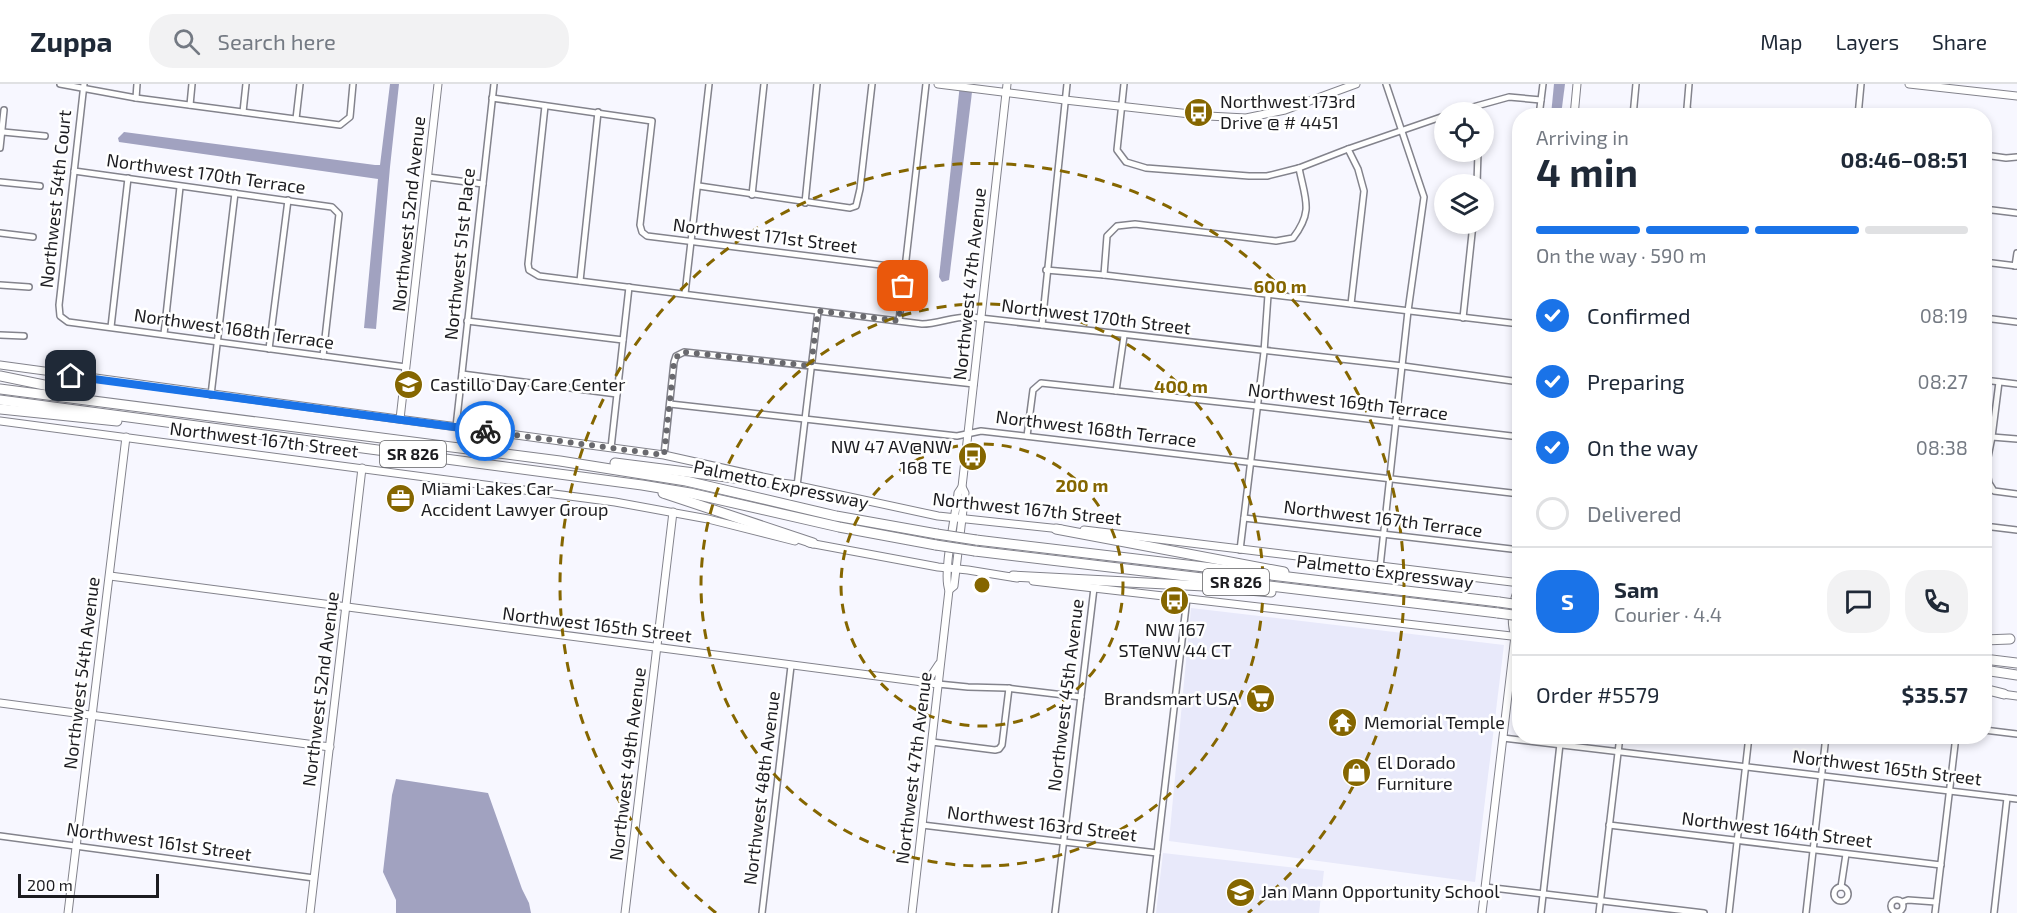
<!DOCTYPE html>
<html lang="en">
<head>
<meta charset="utf-8">
<style>
	body { margin:0; font-family:"Exo 2",sans-serif; background:#f2f2f3; color:#1f2937; height:100vh; display:flex; flex-direction:column; font-size:22px; white-space:nowrap }
	* { box-sizing:border-box; margin:0 }
	p { font-size:20px; color:#747a83 }
	.icon { flex:none; width:33px; height:33px; fill:none; stroke:currentColor; stroke-width:2; stroke-linecap:round; stroke-linejoin:round }
	.map { position:relative; flex:1; overflow:hidden }
	.details { position:absolute; left:1512px; top:24px; width:480px; height:636px; display:flex; flex-direction:column; background:#fff; border-radius:24px; box-shadow:0 3px 9px #0003 }
	.details>* { flex:none }
	.controls { position:absolute; left:1434px; top:18px; display:grid; gap:12px }
	.controls a { display:grid; place-items:center; width:60px; height:60px; border-radius:50%; background:#fff; box-shadow:0 3px 9px #0003; font-size:30px }
	.scale { position:absolute; left:18px; bottom:15px; width:141px; box-sizing:border-box; padding-left:6px; border:3px solid #1c1c20; border-top:0; font-size:16px; line-height:21px; white-space:nowrap; color:#1c1c20; -webkit-text-stroke:4px #fff; paint-order:stroke }
	.pin { position:absolute; display:grid; place-items:center; width:51px; height:51px; color:#fff; margin:-26px; border-radius:12px; box-shadow:0 3px 9px #0006 }
	.courier { position:absolute; display:grid; place-items:center; width:60px; height:60px; margin:-30px; border:4px solid #1a73e8; border-radius:50%; background:#fff; color:#222; box-shadow:0 2px 8px #0007 }
	.headline em { font-style:normal; font-weight:700 }
	.headline div { display:flex; flex-direction:column-reverse }
	.headline { display:flex; align-items:center; justify-content:space-between; height:102px; padding:0 24px }
	h1 { font-size:39px; font-weight:700; line-height:45px }
	.bar { display:grid; grid-template-columns:repeat(4,1fr); gap:9px 6px; align-content:center; height:72px; padding:0 24px }
	.bar i { height:8px; border-radius:4px; background:#e0e1e3 }
	.bar .on { background:#1a73e8 }
	.bar p { grid-column:span 4 }
	.line { display:flex; align-items:center; gap:15px; padding:0 24px; border-top:2px solid #e0e1e3 }
	.line div { flex:1 }
	.round { display:grid; place-items:center; flex:none; width:63px; height:63px; border-radius:24px; background:#f2f2f3 }
	ol { padding:0 24px; list-style:none }
	li { display:flex; align-items:center; gap:18px; height:66px }
	li p { margin-inline-start:auto }
	li .icon { padding:6px; border-radius:50%; background:#1a73e8; color:#fff; stroke-width:4 }
	li:last-child { color:#747a83 }
	li i { width:33px; height:33px; border:3px solid #e0e1e3; border-radius:50% }
	header { display:flex; align-items:center; gap:36px; box-sizing:border-box; height:84px; padding:0 30px; background:#fff; border-bottom:2px solid #e0e1e3 }
	header strong { font-size:28px }
	nav { display:flex; gap:33px; margin-inline-start:auto; font-size:21px }
	.search { width:420px; height:54px; background:#f2f2f3; display:flex; align-items:center; gap:15px; box-sizing:border-box; padding:0 21px; border-radius:24px; color:#747a83; font-size:22px }
	.map>svg:first-child { display:block }
</style>
</head>
<body>
<header>
<strong>Zuppa</strong>
<div class="search"><svg class="icon" aria-label="search" viewBox="0 0 24 24"><circle cx="10" cy="10" r="6"/><path d="M15 15l6 6"/></svg>Search here</div>
<nav><a>Map</a><a>Layers</a><a>Share</a></nav>
</header>
<div class="map">
<svg width="2017" height="829" viewBox="0 0 2017 829">
	<rect width="100%" height="100%" fill="#f7f7ff"/>
	<g fill="#e8e9fa">
		<polygon points="1191,524 1504,561 1475,798 1169,757"/>
		<polygon points="1163,769 1324,787 1319,829 1156,829"/>
	</g>
	<g fill="#a1a2c0">
		<polygon points="390,0 399,0 390,83 376,245 364,244 378,95 119,58 118,54 124,48 375,81 380,81"/>
		<polygon points="960,0 973,0 949,196 942,198 939,193"/>
		<polygon points="1554,0 1565,0 1561,31 1551,31"/>
		<polygon points="396,695 488,709 522,805 529,819 531,829 396,829 396,816 383,788 392,711"/>
	</g>
	<g fill="none" stroke-linecap="round" stroke-linejoin="round">
		<defs>
			<g id="street">
				<polyline points="60,0 136,14 340,41 350,33 353,0"/>
				<polyline points="84,0 59,221 60,232 68,238 406,283"/>
				<polyline points="1124,0 1117,66 1126,78 1146,84 1249,92 1267,92 1299,84 1348,65 1444,32"/>
				<polyline points="1689,0 1687,24 1692,32"/>
				<polyline points="136,14 137,0"/>
				<polyline points="492,14 652,37 640,141 642,148 647,152 905,184"/>
				<polyline points="190,21 192,0"/>
				<path d="M545 22 528 180 529 186 539 192 922 240C939 240 953 232 971 233L1403 282 1520 298"/>
				<polyline points="243,28 246,0"/>
				<polyline points="1455,28 1509,13 1541,16"/>
				<polyline points="1539,32 1543,0"/>
				<polyline points="1633,32 1636,0"/>
				<polyline points="1858,32 1861,0"/>
				<polyline points="296,35 300,0"/>
				<polyline points="3,48 45,52"/>
				<polyline points="0,64 4,26"/>
				<polyline points="1348,65 1358,85 1364,107 1351,220"/>
				<polyline points="1984,71 2006,74 2017,73"/>
				<polyline points="74,87 332,123 339,130 323,272"/>
				<polyline points="428,93 483,100"/>
				<polyline points="0,98 40,102"/>
				<polyline points="1477,100 1478,68"/>
				<polyline points="699,102 850,124 856,122 860,105 872,0"/>
				<polyline points="752,111 764,0"/>
				<polyline points="805,119 817,0"/>
				<polyline points="1984,125 2017,129"/>
				<polyline points="0,149 33,153"/>
				<polyline points="1984,178 2017,182"/>
				<polyline points="2015,182 2017,169"/>
				<polyline points="1046,186 1104,191 1520,240"/>
				<path d="M1104 191 1107 152 1117 142 1135 140 1276 157 1293 154C1314 127 1305 115 1299 84"/>
				<polyline points="580,197 598,28"/>
				<polyline points="0,201 29,203"/>
				<polyline points="685,210 709,0"/>
				<polyline points="1463,234 1473,140"/>
				<polyline points="1984,234 2017,238"/>
				<polyline points="467,237 623,256"/>
				<polyline points="899,237 926,0"/>
				<polyline points="1518,240 1520,221"/>
				<polyline points="1042,241 1067,0"/>
				<polyline points="111,243 128,94"/>
				<polyline points="164,250 180,103"/>
				<polyline points="0,251 24,252"/>
				<polyline points="269,265 288,116"/>
				<polyline points="462,290 617,310"/>
				<polyline points="1984,296 2017,300"/>
				<polyline points="1999,298 1992,353 1986,383 1989,399 1994,407 2017,410"/>
				<polyline points="1116,307 1124,252"/>
				<polyline points="211,311 235,109"/>
				<polyline points="670,320 957,352 981,347 1520,410"/>
				<polyline points="456,343 494,0"/>
				<polyline points="1027,352 1033,306 1041,299 1257,322 1520,353"/>
				<polyline points="1992,353 2017,355"/>
				<polyline points="611,364 629,203"/>
				<polyline points="664,371 674,278 676,272 684,268 974,300"/>
				<polyline points="797,402 818,227"/>
				<polyline points="1244,434 1520,466"/>
				<polyline points="1984,442 2017,446"/>
				<polyline points="1240,466 1264,268 1268,211"/>
				<polyline points="1380,483 1408,227 1424,113 1386,0"/>
				<polyline points="938,600 968,603 1006,604 1081,613"/>
				<polyline points="1984,646 2017,650"/>
				<polyline points="1503,654 2017,715"/>
				<polyline points="932,658 995,666 999,665 1002,661 1009,604"/>
				<polyline points="922,741 1157,769"/>
				<polyline points="1609,741 1941,781"/>
				<polyline points="0,752 314,794"/>
				<polyline points="1485,803 1704,829"/>
				<polyline points="1841,803 1846,770"/>
				<circle cx="1841" cy="810" r="7"/>
				<circle cx="1897" cy="822" r="6"/>
				<polyline points="1902,818 1908,816 1936,818"/>
				<polyline points="762,829 791,582"/>
				<polyline points="1055,829 1094,504"/>
				<polyline points="1150,829 1187,514"/>
				<polyline points="1541,829 1560,660"/>
				<polyline points="1599,829 1620,652"/>
				<polyline points="1729,829 1749,652"/>
				<polyline points="1806,829 1826,652"/>
				<polyline points="1935,829 1956,652"/>
				<polyline points="1994,829 2007,714"/>
			</g>
			<g id="secondary">
				<polyline points="938,0 1065,16 1208,32 1246,34 1285,26 1356,0"/>
				<polyline points="1909,0 2017,12"/>
				<polyline points="1574,32 1577,0"/>
				<polyline points="0,281 664,371 772,395"/>
				<polyline points="400,335 438,0"/>
				<polyline points="0,337 615,418 708,435 795,457"/>
				<polyline points="794,401 938,432 1061,445"/>
				<polyline points="1084,446 1520,499"/>
				<polyline points="809,459 938,483 968,486 1017,494"/>
				<polyline points="110,492 938,600"/>
				<polyline points="1033,497 1520,553"/>
				<polyline points="949,506 954,502 965,409 962,403"/>
				<path d="M1515 552C1510 538 1512 516 1520 502"/>
				<polyline points="920,598 931,592 939,580"/>
				<polyline points="2002,610 2017,612"/>
				<polyline points="0,619 330,663"/>
				<polyline points="68,829 126,353"/>
				<polyline points="310,829 362,384"/>
				<polyline points="625,829 673,428"/>
				<path d="M912 829 949 506C942 491 956 429 958 409L962 403 1007 0"/>
				<polyline points="1482,829 1515,552 1520,540"/>
			</g>
			<g id="highway">
				<polyline points="0,292 88,310"/>
				<polyline points="0,305 560,377 686,397 836,432 937,450"/>
				<polyline points="0,316 642,401 690,409 839,443 936,461"/>
				<polyline points="0,325 117,337"/>
				<polyline points="615,379 797,402"/>
				<polyline points="663,409 813,459"/>
				<polyline points="1056,445 1284,488"/>
				<polyline points="976,456 1499,518"/>
				<polyline points="975,467 1498,529"/>
				<polyline points="1013,492 1204,502 1271,508"/>
				<polyline points="1984,556 2010,555"/>
				<polyline points="1984,575 2017,579"/>
				<polyline points="1984,586 2017,591"/>
				<polyline points="1984,605 2004,610"/>
			</g>
		</defs>
		<use href="#street" stroke="#83838c" stroke-width="8"/>
		<use href="#secondary" stroke="#83838c" stroke-width="9"/>
		<use href="#highway" stroke="#83838c" stroke-width="11"/>
		<use href="#street" stroke="#fff" stroke-width="5"/>
		<use href="#secondary" stroke="#fff" stroke-width="7"/>
		<use href="#highway" stroke="#fff" stroke-width="9"/>
		<defs>
			<g id="highway-bridge">
				<polyline points="937,450 976,456"/>
				<polyline points="936,461 975,467"/>
				<polyline points="1499,518 1520,521"/>
				<polyline points="1498,529 1520,532"/>
			</g>
		</defs>
		<use href="#highway-bridge" stroke="#83838c" stroke-width="11" stroke-linecap="butt"/>
		<use href="#highway-bridge" stroke="#fff" stroke-width="9"/>
	</g>
	<g fill="none" stroke-linecap="round" stroke-linejoin="round">
		<polyline stroke="#69696e" stroke-width="6" stroke-dasharray="0 10.8" points="485,347 664,371 674,278 679,269 684,268 811,282 818,227 899,237 903,202"/>
		<polyline stroke="#1a73e8" stroke-width="8" points="71,292 485,347"/>
	</g>
	<g fill="none" stroke="#856600" stroke-width="3" stroke-dasharray="10 8">
		<circle cx="982" cy="501" r="141"/>
		<circle cx="982" cy="501" r="281"/>
		<path d="M716 829A422 422 0 1 1 1248 829"/>
	</g>
	<defs>
		<symbol id="bus-disc" viewBox="-11 -11 22 22"><circle r="9.5" fill="#856600" stroke="#fff"/><path d="M-5-6H5V4H4V6H2V4H-2V6H-4V4H-5ZM-3.5-4V0h7V-4ZM-3.5 1.2v1.5H-2V1.2ZM2 1.2v1.5H3.5V1.2Z" fill="#fff"/></symbol>
		<symbol id="school-disc" viewBox="-11 -11 22 22"><circle r="9.5" fill="#856600" stroke="#fff"/><path d="M0-5L7-2L0 1L-7-2ZM-4 1L0 2.5L4 1V4Q0 6-4 4Z" fill="#fff"/></symbol>
		<symbol id="office-disc" viewBox="-11 -11 22 22"><circle r="9.5" fill="#856600" stroke="#fff"/><path d="M-6-3h4V-5.5h4V-3h4V5H-6ZM-1-4.5V-3h2v-1.5ZM-6 0V1H6V0Z" fill="#fff"/></symbol>
		<symbol id="supermarket-disc" viewBox="-11 -11 22 22"><circle r="9.5" fill="#856600" stroke="#fff"/><path d="M-6-5.5h2.5l.6 2H6L4.5 2H-2.5L-4.4-4H-6ZM-1.5 3.2a1.3 1.3 0 1 0 .1 0ZM3 3.2a1.3 1.3 0 1 0 .1 0Z" fill="#fff"/></symbol>
		<symbol id="temple-disc" viewBox="-11 -11 22 22"><circle r="9.5" fill="#856600" stroke="#fff"/><path d="M0-6L5-2H3V0L6.5 2.5H4V6H1.5V3h-3V6H-4V2.5H-6.5L-3 0V-2H-5Z" fill="#fff"/></symbol>
		<symbol id="shop-disc" viewBox="-11 -11 22 22"><circle r="9.5" fill="#856600" stroke="#fff"/><path d="M-5-2.5h2.3a2.7 3.5 0 0 1 5.4 0H5L5.5 6h-11ZM-1.5-2.5h3a1.5 2.3 0 0 0-3 0Z" fill="#fff"/></symbol>
	</defs>
	<g fill-rule="evenodd">
		<use href="#bus-disc" x="1182" y="12" width="33" height="33"/>
		<use href="#school-disc" x="392" y="284" width="33" height="33"/>
		<use href="#bus-disc" x="956" y="356" width="33" height="33"/>
		<use href="#office-disc" x="384" y="398" width="33" height="33"/>
		<use href="#bus-disc" x="1158" y="500" width="33" height="33"/>
		<use href="#supermarket-disc" x="1244" y="598" width="33" height="33"/>
		<use href="#temple-disc" x="1326" y="622" width="33" height="33"/>
		<use href="#shop-disc" x="1340" y="672" width="33" height="33"/>
		<use href="#school-disc" x="1224" y="792" width="33" height="33"/>
	</g>
	<g text-anchor="middle" stroke-width="5" stroke-linejoin="round" paint-order="stroke">
		<g fill="#fff" stroke="#606063" stroke-width="1.5">
			<rect x="380" y="357" width="66" height="26" rx="4.5"/>
			<rect x="1203" y="485" width="66" height="26" rx="4.5"/>
		</g>
		<g font-size="16" font-weight="bold" fill="#1c1c20">
			<text x="413" y="376">SR 826</text>
			<text x="1236" y="504">SR 826</text>
		</g>
		<g font-size="18" fill="#1c1c20" stroke="#fff" text-anchor="start">
			<text x="1220" y="24">Northwest 173rd<tspan x="1220" dy="21">Drive @ # 4451</tspan></text>
			<text x="430" y="307">Castillo Day Care Center</text>
			<text x="952" y="369" text-anchor="end">NW 47 AV@NW<tspan x="952" dy="21">168 TE</tspan></text>
			<text x="421" y="411">Miami Lakes Car<tspan x="421" dy="21">Accident Lawyer Group</tspan></text>
			<text x="1175" y="552" text-anchor="middle">NW 167<tspan x="1175" dy="21">ST@NW 44 CT</tspan></text>
			<text x="1239" y="621" text-anchor="end">Brandsmart USA</text>
			<text x="1364" y="645">Memorial Temple</text>
			<text x="1377" y="685">El Dorado<tspan x="1377" dy="21">Furniture</tspan></text>
			<text x="1261" y="814">Jan Mann Opportunity School</text>
		</g>
		<g font-size="18" fill="#1c1c20" stroke="#fff">
			<text transform="translate(206 90) rotate(8)" y="6">Northwest 170th Terrace</text>
			<text transform="translate(56 115) rotate(-84)" y="6">Northwest 54th Court</text>
			<text transform="translate(409 130) rotate(-84)" y="6">Northwest 52nd Avenue</text>
			<text transform="translate(765 152) rotate(7)" y="6">Northwest 171st Street</text>
			<text transform="translate(460 170) rotate(-84)" y="6">Northwest 51st Place</text>
			<text transform="translate(970 200) rotate(-84)" y="6">Northwest 47th Avenue</text>
			<text transform="translate(1096 233) rotate(7)" y="6">Northwest 170th Street</text>
			<text transform="translate(234 245) rotate(8)" y="6">Northwest 168th Terrace</text>
			<text transform="translate(1348 318) rotate(7)" y="6">Northwest 169th Terrace</text>
			<text transform="translate(1096 345) rotate(7)" y="6">Northwest 168th Terrace</text>
			<text transform="translate(264 356) rotate(7)" y="6">Northwest 167th Street</text>
			<text transform="translate(781 401) rotate(12)" y="6">Palmetto Expressway</text>
			<text transform="translate(1027 425) rotate(6)" y="6">Northwest 167th Street</text>
			<text transform="translate(1383 435) rotate(7)" y="6">Northwest 167th Terrace</text>
			<text transform="translate(1385 488) rotate(7)" y="6">Palmetto Expressway</text>
			<text transform="translate(597 541) rotate(7)" y="6">Northwest 165th Street</text>
			<text transform="translate(82 589) rotate(-83)" y="6">Northwest 54th Avenue</text>
			<text transform="translate(321 605) rotate(-83)" y="6">Northwest 52nd Avenue</text>
			<text transform="translate(1066 611) rotate(-83)" y="6">Northwest 45th Avenue</text>
			<text transform="translate(628 680) rotate(-83)" y="6">Northwest 49th Avenue</text>
			<text transform="translate(914 684) rotate(-83)" y="6">Northwest 47th Avenue</text>
			<text transform="translate(1887 684) rotate(7)" y="6">Northwest 165th Street</text>
			<text transform="translate(762 704) rotate(-83)" y="6">Northwest 48th Avenue</text>
			<text transform="translate(1042 740) rotate(7)" y="6">Northwest 163rd Street</text>
			<text transform="translate(1777 746) rotate(7)" y="6">Northwest 164th Street</text>
			<text transform="translate(159 758) rotate(8)" y="6">Northwest 161st Street</text>
		</g>
	</g>
	<circle cx="982" cy="501" r="9" fill="#856600" stroke="#fff" stroke-width="3"/>
	<g font-size="18" text-anchor="middle" font-weight="bold" fill="#856600" stroke="#fff" stroke-width="5" stroke-linejoin="round" paint-order="stroke">
		<text x="1280" y="209">600 m</text>
		<text x="1181" y="309">400 m</text>
		<text x="1082" y="408">200 m</text>
	</g>
</svg>
<div class="controls">
<a><svg class="icon" aria-label="locate" viewBox="0 0 24 24"><circle cx="12" cy="12" r="6"/><path d="M12 2v4M12 18v4M2 12h4M18 12h4"/></svg></a>
<a><svg class="icon" aria-label="layers" viewBox="0 0 24 24"><path d="M12 4l9 5-9 5-9-5zM3 14l9 5 9-5"/></svg></a>
</div>
<div class="scale">200 m</div>
<div class="pin" style="left:903px;top:202px;background:#ea580c"><svg class="icon" aria-label="bag" viewBox="0 0 24 24"><path d="M5 8h14l-1 12H6zM9 8a3 3 0 0 1 6 0"/></svg></div>
<div class="pin" style="left:71px;top:292px;background:#1f2937"><svg class="icon" aria-label="home" viewBox="0 0 24 24"><path d="M3 11l9-7 9 7M6 9v11h12V9"/></svg></div>
<div class="courier" style="left:485px;top:347px"><svg class="icon" aria-label="bike" viewBox="0 0 24 24"><circle cx="6" cy="16" r="4"/><circle cx="18" cy="16" r="4"/><path d="M6 16l4-8h5l3 8M10 8l3 8H6M13 5h3"/></svg></div>
<section class="details">
<div class="headline"><div><h1>4 min</h1><p>Arriving in</p></div><em>08:46–08:51</em></div>
<div class="bar"><i class="on"></i><i class="on"></i><i class="on"></i><i></i><p>On the way · 590 m</p></div>
<ol>
<li><svg class="icon" aria-label="check" viewBox="0 0 24 24"><path d="M5 12l5 5 9-10"/></svg>Confirmed<p>08:19</p></li>
<li><svg class="icon" aria-label="check" viewBox="0 0 24 24"><path d="M5 12l5 5 9-10"/></svg>Preparing<p>08:27</p></li>
<li><svg class="icon" aria-label="check" viewBox="0 0 24 24"><path d="M5 12l5 5 9-10"/></svg>On the way<p>08:38</p></li>
<li><i></i>Delivered</li>
</ol>
<div class="line" style="height:108px"><b class="round" style="background:#1a73e8;color:#fff">S</b><div><b>Sam</b><p>Courier · 4.4</p></div><a class="round"><svg class="icon" aria-label="chat" viewBox="0 0 24 24"><path d="M4 5h16v11H9l-5 4z"/></svg></a><a class="round"><svg class="icon" aria-label="phone" viewBox="0 0 24 24"><path d="M5 4h4l2 5-3 2q2 4 5 5l2-3 5 2v4C11 20 4 13 5 4z"/></svg></a></div>
<div class="line" style="height:78px"><div>Order #5579</div><b>$35.57</b></div>
</section>
</div>
</body>
</html>
